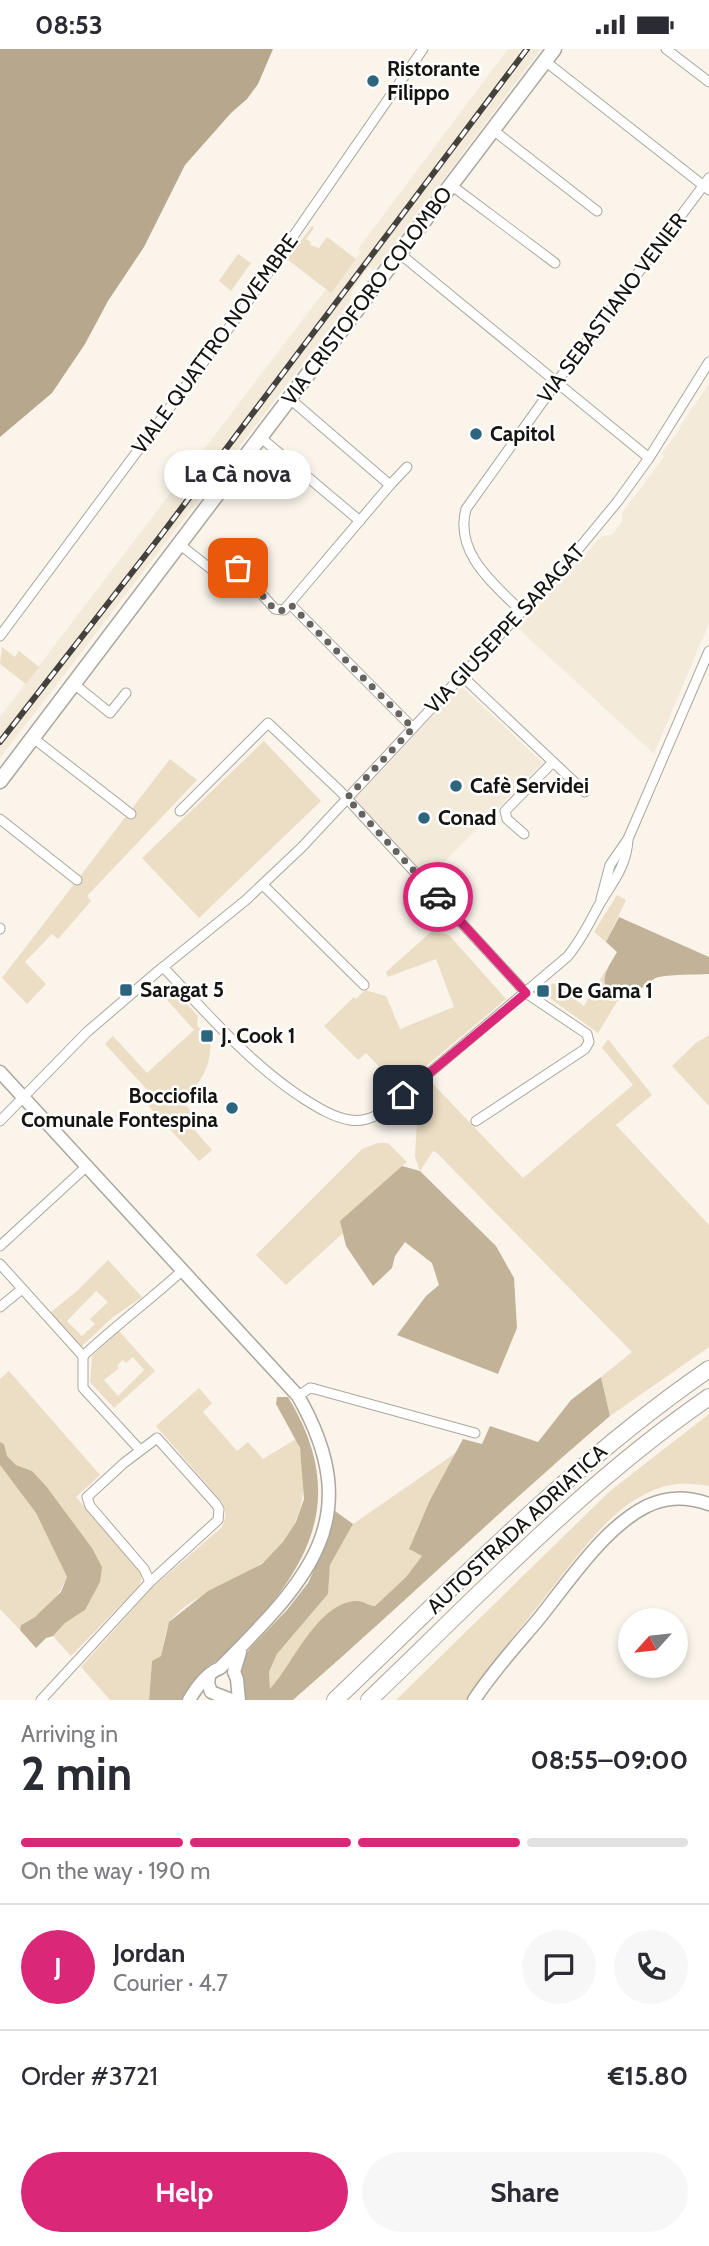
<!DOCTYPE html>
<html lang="en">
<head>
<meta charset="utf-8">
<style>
	body { margin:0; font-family:Cabin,sans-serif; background:#f7f7f7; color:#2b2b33; height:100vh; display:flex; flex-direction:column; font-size:26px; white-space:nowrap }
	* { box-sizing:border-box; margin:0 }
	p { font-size:23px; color:#7c7c81 }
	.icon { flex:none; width:38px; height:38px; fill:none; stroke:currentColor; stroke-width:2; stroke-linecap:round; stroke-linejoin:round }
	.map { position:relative; height:1651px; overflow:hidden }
	.panel { display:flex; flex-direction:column; background:#fff; flex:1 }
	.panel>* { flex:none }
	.needle { width:46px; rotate:243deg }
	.tools { position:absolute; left:618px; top:1559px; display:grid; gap:14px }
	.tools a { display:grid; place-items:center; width:70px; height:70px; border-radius:50%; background:#fff; box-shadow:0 4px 10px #0003; font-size:35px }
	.pin { position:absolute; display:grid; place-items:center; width:60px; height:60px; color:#fff; margin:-30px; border-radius:14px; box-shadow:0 4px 10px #0006 }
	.courier { position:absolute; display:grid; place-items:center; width:70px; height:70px; margin:-35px; border:5px solid #db2777; border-radius:50%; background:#fff; color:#222; box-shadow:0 2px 9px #0007 }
	.bubble { position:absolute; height:49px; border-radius:24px; background:#fff; box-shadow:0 4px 10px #0003; font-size:23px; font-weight:800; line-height:49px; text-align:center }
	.head em { font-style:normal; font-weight:800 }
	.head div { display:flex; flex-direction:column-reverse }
	.head { display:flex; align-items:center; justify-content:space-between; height:119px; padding:0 21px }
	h1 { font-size:46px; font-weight:800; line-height:52px }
	.bar { display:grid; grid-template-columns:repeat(4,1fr); gap:10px 7px; align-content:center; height:84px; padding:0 21px }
	.bar i { height:9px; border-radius:5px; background:#e1e1e2 }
	.bar .selected { background:#db2777 }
	.bar p { grid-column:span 4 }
	.line { display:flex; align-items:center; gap:18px; padding:0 21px; border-top:2px solid #e1e1e2 }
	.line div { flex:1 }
	.round { display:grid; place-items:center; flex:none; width:74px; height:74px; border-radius:37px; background:#f7f7f7 }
	.action { display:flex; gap:14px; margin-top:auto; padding:14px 21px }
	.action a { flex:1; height:80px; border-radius:42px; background:#db2777; color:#fff; font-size:28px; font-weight:800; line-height:80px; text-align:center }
	.action a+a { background:#f7f7f7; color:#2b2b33 }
	.status { display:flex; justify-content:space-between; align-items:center; height:49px; padding:0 35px; background:#fff; direction:ltr }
	.status svg { height:19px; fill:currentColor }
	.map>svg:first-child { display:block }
</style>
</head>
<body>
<div class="status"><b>08:53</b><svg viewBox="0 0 49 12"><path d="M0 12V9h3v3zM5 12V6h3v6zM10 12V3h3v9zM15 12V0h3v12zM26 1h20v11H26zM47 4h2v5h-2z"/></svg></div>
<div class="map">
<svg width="709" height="1651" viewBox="0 0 709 1651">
	<rect width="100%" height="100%" fill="#faf4eb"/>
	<g fill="#f3eada">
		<polygon points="508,0 541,0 383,211 373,221 369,218 353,240 349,255 0,709 0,668 326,240 331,243 361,203 358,200"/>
		<polygon points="709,335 709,574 654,705 518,579 602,487 612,486 622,473 622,464 664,408 662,404 680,380 679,379"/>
		<polygon points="461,637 543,714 426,831 354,751"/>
	</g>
	<g fill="#ecdec4" fill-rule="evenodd">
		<polygon points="312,177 314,179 306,190 311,193 310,196 319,199 327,188 356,210 331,244 287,210"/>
		<polygon points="238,205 251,214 231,242 219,232"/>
		<polygon points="2,598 15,608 19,602 39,618 26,635 0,615"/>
		<polygon points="264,692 321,752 199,869 142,809"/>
		<polygon points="170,710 197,731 87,847 91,852 58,890 52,885 25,913 46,935 27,955 2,929"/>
		<polygon points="617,846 626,851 606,893 594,883"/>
		<polygon points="432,882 449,886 506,950 400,1039 366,1004 358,1011 324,977 354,948 356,950 365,941 386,947 400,980 454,958 436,910 388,928 386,923"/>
		<path d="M607 919C605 933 605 944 618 951L598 984 547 947 545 941 553 934 584 957Z"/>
		<path d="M170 936 198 967 197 976 208 989H211C210 1021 203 1029 183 1053L197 1069 190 1076 212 1101 199 1112 146 1054 153 1047 105 995 113 987 147 1024 194 981 161 944Z"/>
		<polygon points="709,986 709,1057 672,1017 696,994"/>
		<polygon points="608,990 652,1046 616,1076 709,1176 709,1298 610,1367 601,1328 632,1303 437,1104 433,1102 420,1122 415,1108 418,1050 433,1035 523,1129 633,1036 602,999"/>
		<polygon points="378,1094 388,1094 407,1113 341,1172 343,1184 286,1236 256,1206 362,1100"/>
		<path d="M108 1211 142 1248 113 1268 81 1298 50 1264 78 1241ZM96 1242 108 1253 90 1270 95 1275 82 1287 67 1272Z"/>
		<path d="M119 1282 155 1322 114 1359 90 1333 92 1307ZM133 1308 144 1321 118 1347 104 1331 119 1319 117 1316 123 1311 126 1314Z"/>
		<polygon points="9,1322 100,1426 76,1448 139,1520 142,1527 139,1537 71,1607 53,1587 65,1574 85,1561 92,1499 32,1422 16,1416 7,1407 4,1395 0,1393 0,1330"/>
		<path d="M199 1339 212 1354 203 1363 237 1402 248 1393 263 1410 296 1390C302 1403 302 1417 303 1432 305 1464 288 1495 262 1514 234 1535 195 1543 171 1571 165 1579 164 1597 161 1607L152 1612 149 1651H110L81 1618 152 1539 222 1478C226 1468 227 1462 222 1453L156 1377Z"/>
		<path d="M709 1365V1437C690 1434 675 1433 656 1440 608 1459 576 1510 545 1548 518 1582 491 1616 467 1651H396L610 1442Z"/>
		<polygon points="457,1403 430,1451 409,1500 422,1507 406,1528 375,1557 304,1593 270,1641 269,1623 277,1605 328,1545 330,1516 353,1475"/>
		<path d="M0 1416 36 1464 67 1528C61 1543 50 1558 36 1567 28 1573 23 1571 20 1581L0 1560Z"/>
	</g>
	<g fill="#c2b398">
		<path d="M619 868 709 908V925C693 926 675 925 659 928 644 931 618 971 606 939 601 926 611 914 617 903L606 893Z"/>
		<polygon points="402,1117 420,1122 496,1197 514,1229 517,1279 498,1325 397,1286 426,1247 439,1236 432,1214 405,1193 395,1207 392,1219 373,1237 346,1197 340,1172"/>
		<path d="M601 1328 610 1367C502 1459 400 1558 293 1651H246L240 1623 242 1612 250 1599 287 1561 308 1534 329 1488 335 1462 353 1475 330 1516 328 1545 277 1605 269 1623 270 1640C293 1615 317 1555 355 1552 363 1551 368 1557 375 1557L406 1528 422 1507 409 1500 430 1451 463 1390 482 1395 490 1377 538 1393 571 1351Z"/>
		<path d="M277 1348H288C353 1455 304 1526 226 1605 221 1610 214 1613 208 1617 199 1625 189 1640 183 1651H149L152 1612 161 1607 169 1573 208 1542 262 1515 283 1493 296 1473 304 1450 300 1399 276 1355Z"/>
		<polygon points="0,1393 4,1395 7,1407 16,1416 32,1422 46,1437 92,1499 102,1518 100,1533 85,1561 65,1574 53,1587 46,1589 36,1599 20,1581 21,1576 35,1568 61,1543 67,1528 36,1464 0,1416"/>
	</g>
	<polygon fill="#b7a88d" points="0,0 273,0 258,35 247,50 231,64 185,116 144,198 108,252 85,295 52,344 0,388"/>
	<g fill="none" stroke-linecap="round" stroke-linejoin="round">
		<defs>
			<g id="street">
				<polyline points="666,0 709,33"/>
				<polyline points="545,12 709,141"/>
				<polyline points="493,81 597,162"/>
				<polyline points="451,136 555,214"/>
				<polyline points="399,204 649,409"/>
				<polyline points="260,388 360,472"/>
				<polyline points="390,436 407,418"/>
				<polyline points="179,495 211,520 238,519 275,560 284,561 390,436 289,349"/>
				<polyline points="291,556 413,679"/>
				<path d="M522 563C494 535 454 504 466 460L556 334 709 129"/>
				<polyline points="0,587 240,264 423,0"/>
				<polyline points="462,627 585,743"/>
				<polyline points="74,635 110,664 126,644"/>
				<polyline points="33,689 131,765"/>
				<polyline points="180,762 268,674 340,742 526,944 587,985 589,993 585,1000 476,1072"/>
				<polyline points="0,770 77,831"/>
				<polyline points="524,785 507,770 505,762 553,713"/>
				<polyline points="263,836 364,936"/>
				<polyline points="601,850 610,816 628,790 709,602"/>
				<polyline points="0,879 0,880"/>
				<path d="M163 918C207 964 248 1013 301 1048 317 1058 332 1068 350 1071 362 1073 371 1069 382 1064L567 908C581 892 589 874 599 856 612 834 627 817 628 790"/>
				<polyline points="0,1072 87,983 157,923 246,851 302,798 566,515 618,452 649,409 709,313"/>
				<polyline points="0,1197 87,1117"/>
				<polyline points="0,1215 83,1307"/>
				<polyline points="0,1258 22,1240"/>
				<path d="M83 1307C115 1277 150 1251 183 1221"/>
				<polyline points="83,1307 83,1339 140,1401"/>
				<polyline points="298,1347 310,1339 315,1340 475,1384"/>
				<polyline points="41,1651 150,1533 218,1471 219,1460 216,1455 157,1389 124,1414 87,1448 90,1457 144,1520 150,1533"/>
			</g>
			<g id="secondary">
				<path d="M0 1023 298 1347C369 1471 307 1531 220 1619 207 1624 196 1639 189 1651"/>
				<polyline points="209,1628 208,1634 211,1643 232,1651"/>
				<polyline points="239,1651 237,1630 234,1623 240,1603"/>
				<path d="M474 1651C492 1623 515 1598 537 1572 568 1534 603 1479 647 1457 669 1447 687 1448 709 1455"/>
			</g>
			<polyline id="primary" points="0,732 554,0"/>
			<g id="highway">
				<path d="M335 1651C456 1536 571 1415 709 1320"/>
				<path d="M369 1651C478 1547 584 1434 709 1348"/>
			</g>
		</defs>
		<use href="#street" stroke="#aca79e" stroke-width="11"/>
		<use href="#secondary" stroke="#aca79e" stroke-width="15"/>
		<use href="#primary" stroke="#aca79e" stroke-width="17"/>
		<use href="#highway" stroke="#aca79e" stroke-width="18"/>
		<use href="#street" stroke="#fff" stroke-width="9"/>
		<use href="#secondary" stroke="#fff" stroke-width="12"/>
		<use href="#primary" stroke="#fff" stroke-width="14"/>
		<use href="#highway" stroke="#fff" stroke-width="16"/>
		<defs>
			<polyline id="rail" points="0,693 162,485 527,0"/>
		</defs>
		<use href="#rail" stroke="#44413d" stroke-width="6"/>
		<use href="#rail" stroke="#fff" stroke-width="3.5" stroke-dasharray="10" stroke-linecap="butt"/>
	</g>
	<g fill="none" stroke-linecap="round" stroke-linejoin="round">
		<polyline stroke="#66625d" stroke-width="7" stroke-dasharray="0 12.6" points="238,519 275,561 281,562 291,556 413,679 347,749 438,848"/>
		<polyline stroke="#db2777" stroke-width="9" points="403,1046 526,944 438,848"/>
	</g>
	<g fill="#2d647e" stroke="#fff" stroke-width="2.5">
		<circle cx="373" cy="32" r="7"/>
		<circle cx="476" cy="385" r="7"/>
		<circle cx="456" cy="737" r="7"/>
		<circle cx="424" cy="769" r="7"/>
		<rect x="119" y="934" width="14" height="14" rx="3.5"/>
		<rect x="536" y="935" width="14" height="14" rx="3.5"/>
		<rect x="200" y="980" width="14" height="14" rx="3.5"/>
		<circle cx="232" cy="1059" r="7"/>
	</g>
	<g text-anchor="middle" stroke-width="5" stroke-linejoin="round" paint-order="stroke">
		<g font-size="21" font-weight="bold" fill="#161411" stroke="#fff" text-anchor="start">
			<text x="387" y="27">Ristorante<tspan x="387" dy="24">Filippo</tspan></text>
			<text x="490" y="392">Capitol</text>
			<text x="470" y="744">Cafè Servidei</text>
			<text x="438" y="776">Conad</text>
			<text x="140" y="948">Saragat 5</text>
			<text x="557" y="949">De Gama 1</text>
			<text x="221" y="994">J. Cook 1</text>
			<text x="218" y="1054" text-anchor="end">Bocciofila<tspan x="218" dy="24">Comunale Fontespina</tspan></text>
		</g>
		<g font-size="21" fill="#161411" stroke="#fff">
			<text transform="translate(367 247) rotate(-53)" y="7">VIA CRISTOFORO COLOMBO</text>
			<text transform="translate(612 259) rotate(-53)" y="7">VIA SEBASTIANO VENIER</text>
			<text transform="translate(215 295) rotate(-54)" y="7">VIALE QUATTRO NOVEMBRE</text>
			<text transform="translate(505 580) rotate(-47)" y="7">VIA GIUSEPPE SARAGAT</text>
			<text transform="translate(517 1480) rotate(-43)" y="7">AUTOSTRADA ADRIATICA</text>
		</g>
	</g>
</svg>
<div class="tools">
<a><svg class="needle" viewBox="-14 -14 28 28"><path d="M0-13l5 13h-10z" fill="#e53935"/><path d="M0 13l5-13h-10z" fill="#7c7c81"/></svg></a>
</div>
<div class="pin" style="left:238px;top:519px;background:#ea580c"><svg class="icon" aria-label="bag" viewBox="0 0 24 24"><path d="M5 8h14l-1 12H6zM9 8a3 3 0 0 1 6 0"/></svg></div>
<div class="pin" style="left:403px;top:1046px;background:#1f2937"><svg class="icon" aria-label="home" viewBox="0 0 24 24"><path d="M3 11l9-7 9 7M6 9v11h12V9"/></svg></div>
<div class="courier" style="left:438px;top:848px"><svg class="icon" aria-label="car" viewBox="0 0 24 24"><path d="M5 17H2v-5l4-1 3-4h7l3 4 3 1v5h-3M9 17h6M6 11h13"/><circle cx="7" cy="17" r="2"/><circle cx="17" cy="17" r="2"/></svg></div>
<div class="bubble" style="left:164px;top:401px;width:147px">La Cà nova</div>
</div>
<section class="panel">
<div class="head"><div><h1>2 min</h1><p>Arriving in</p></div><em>08:55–09:00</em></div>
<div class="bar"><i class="selected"></i><i class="selected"></i><i class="selected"></i><i></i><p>On the way · 190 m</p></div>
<div class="line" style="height:126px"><b class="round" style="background:#db2777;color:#fff">J</b><div><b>Jordan</b><p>Courier · 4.7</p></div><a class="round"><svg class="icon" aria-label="chat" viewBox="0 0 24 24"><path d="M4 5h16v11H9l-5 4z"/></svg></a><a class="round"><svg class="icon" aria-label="phone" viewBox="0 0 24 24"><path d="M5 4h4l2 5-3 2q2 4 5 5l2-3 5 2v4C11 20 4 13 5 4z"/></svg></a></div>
<div class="line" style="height:91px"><div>Order #3721</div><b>€15.80</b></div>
<div class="action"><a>Help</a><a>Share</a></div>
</section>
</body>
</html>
